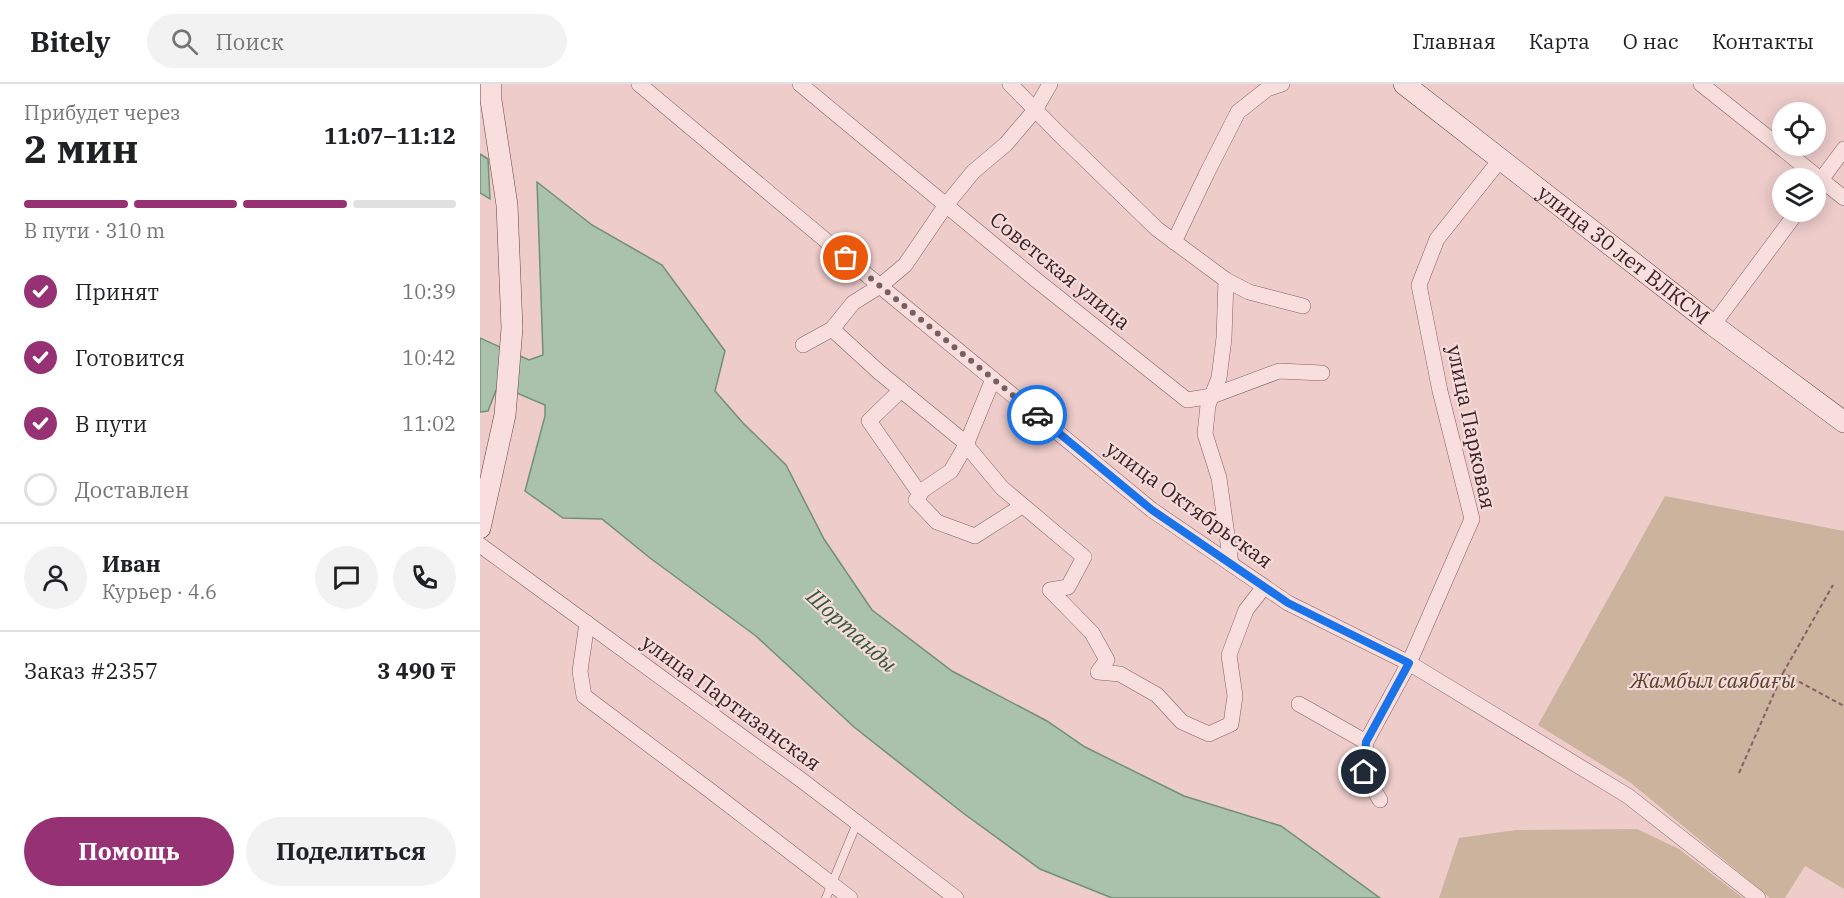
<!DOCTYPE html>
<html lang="ru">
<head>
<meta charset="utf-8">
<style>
	body { margin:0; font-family:"IBM Plex Serif",serif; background:#f2f2f2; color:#202124; height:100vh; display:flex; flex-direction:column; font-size:22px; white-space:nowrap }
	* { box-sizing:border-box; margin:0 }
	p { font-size:20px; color:#757577 }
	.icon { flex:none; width:33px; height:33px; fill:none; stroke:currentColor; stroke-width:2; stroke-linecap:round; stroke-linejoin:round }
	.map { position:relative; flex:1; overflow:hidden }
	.side { display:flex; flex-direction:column; background:#fff; width:480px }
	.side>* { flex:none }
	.fabs { position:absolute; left:1292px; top:18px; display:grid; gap:12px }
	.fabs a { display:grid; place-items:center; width:54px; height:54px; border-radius:50%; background:#fff; box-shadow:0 3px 15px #0003; font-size:30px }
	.pin { position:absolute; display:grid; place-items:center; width:51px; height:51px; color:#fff; margin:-26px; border:3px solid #fff; border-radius:50%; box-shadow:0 2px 6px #0007 }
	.courier { position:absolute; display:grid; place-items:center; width:60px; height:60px; margin:-30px; border:4px solid #1a73e8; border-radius:50%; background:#fff; color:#222; box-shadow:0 2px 8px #0007 }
	.summary em { font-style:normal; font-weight:700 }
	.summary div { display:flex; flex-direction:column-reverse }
	.summary { display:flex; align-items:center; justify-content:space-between; height:102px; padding:0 24px }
	h1 { font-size:39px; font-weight:700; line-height:45px }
	.bar { display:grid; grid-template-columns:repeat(4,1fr); gap:9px 6px; align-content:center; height:72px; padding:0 24px }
	.bar i { height:8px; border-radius:4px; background:#e0e0e0 }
	.bar .selected { background:#963273 }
	.bar p { grid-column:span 4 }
	.line { display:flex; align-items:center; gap:15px; padding:0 24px; border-top:2px solid #e0e0e0 }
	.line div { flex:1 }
	.round { display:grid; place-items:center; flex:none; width:63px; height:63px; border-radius:32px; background:#f2f2f2 }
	ol { padding:0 24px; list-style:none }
	li { display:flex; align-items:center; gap:18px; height:66px }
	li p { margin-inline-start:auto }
	li .icon { padding:6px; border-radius:50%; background:#963273; color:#fff; stroke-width:4 }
	li:last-child { color:#757577 }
	li i { width:33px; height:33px; border:3px solid #e0e0e0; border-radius:50% }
	.button { display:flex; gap:12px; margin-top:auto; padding:12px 24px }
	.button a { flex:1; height:69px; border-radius:36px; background:#963273; color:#fff; font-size:24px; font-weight:700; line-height:69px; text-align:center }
	.button a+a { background:#f2f2f2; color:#202124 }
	header { display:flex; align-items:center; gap:36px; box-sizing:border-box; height:84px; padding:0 30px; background:#fff; border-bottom:2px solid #e0e0e0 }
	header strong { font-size:28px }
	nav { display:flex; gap:33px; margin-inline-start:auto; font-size:21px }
	.search { width:420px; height:54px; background:#f2f2f2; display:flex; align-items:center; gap:15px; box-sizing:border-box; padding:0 21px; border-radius:33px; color:#757577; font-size:22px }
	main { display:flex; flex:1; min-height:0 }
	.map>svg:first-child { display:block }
</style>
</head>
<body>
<header>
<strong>Bitely</strong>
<div class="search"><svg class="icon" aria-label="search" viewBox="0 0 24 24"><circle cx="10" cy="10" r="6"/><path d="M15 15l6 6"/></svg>Поиск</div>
<nav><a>Главная</a><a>Карта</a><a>О нас</a><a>Контакты</a></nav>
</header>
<main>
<section class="side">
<div class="summary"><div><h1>2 мин</h1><p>Прибудет через</p></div><em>11:07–11:12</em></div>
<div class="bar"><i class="selected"></i><i class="selected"></i><i class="selected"></i><i></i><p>В пути · 310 m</p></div>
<ol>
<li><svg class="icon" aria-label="check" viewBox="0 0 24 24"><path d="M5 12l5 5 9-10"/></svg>Принят<p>10:39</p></li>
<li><svg class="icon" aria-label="check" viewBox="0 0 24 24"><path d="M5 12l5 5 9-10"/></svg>Готовится<p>10:42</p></li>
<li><svg class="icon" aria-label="check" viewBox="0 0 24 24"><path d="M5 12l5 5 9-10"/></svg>В пути<p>11:02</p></li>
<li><i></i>Доставлен</li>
</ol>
<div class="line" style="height:108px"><a class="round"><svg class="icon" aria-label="person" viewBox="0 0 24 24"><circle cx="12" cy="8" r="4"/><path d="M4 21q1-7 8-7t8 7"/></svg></a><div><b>Иван</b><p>Курьер · 4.6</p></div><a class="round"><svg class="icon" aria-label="chat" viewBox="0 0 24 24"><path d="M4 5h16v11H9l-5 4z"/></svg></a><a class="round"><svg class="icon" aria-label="phone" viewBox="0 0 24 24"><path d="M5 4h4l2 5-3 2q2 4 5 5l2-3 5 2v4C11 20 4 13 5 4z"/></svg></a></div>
<div class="line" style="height:78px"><div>Заказ #2357</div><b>3 490 ₸</b></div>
<div class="button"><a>Помощь</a><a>Поделиться</a></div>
</section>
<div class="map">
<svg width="1364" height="814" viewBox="0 0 1364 814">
	<rect width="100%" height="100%" fill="#edccca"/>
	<g fill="#cbb39e">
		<polygon points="1185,412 1364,447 1364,805 1325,782 1305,814 1290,814 1151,699 1058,641"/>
		<polygon points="1157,745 1199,765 1263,814 959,814 979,754 1036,746"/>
	</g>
	<g fill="#aac2ac" stroke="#719074" stroke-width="1.5">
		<polygon points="0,70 8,75 10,115 0,109"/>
		<polygon points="57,98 112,141 182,181 245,267 235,307 263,339 306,381 344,455 392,526 472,587 567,637 605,663 704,712 801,742 900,814 632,814 560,785 483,729 374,643 276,552 170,474 122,435 83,434 45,407 65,332 65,321 18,301 8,327 0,328 0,254 49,276 63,271"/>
	</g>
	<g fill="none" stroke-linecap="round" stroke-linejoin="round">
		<defs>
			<polyline id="lane" points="346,814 377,739"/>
			<g id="street">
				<polyline points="159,0 412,212 672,426 808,519 929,579 1148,712 1278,814"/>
				<polyline points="320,0 555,195 707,316 732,312 799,287 842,289"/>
				<polyline points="530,0 578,49 677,145 746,196 769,208 823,222"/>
				<polyline points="1221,0 1364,114"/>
				<polyline points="1335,104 1364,65"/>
				<polyline points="694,158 727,89 758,28 787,5 802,0"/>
				<polyline points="746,196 744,254 739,294 728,321 725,350 739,394 751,480"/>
				<polyline points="1233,241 1317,128"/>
				<polyline points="352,245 399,288 482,356 522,404 604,473 588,503 570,506 612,549 627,576 618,588 640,590 677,611 702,638 729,650 751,640 755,612 749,571 766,526 784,503"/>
				<polyline points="323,261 352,245 373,219 400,202 425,181 466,121 493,88 526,60 555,26 570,0"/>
				<polyline points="513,295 486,361 471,387 443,406 436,416 457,438 495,452 542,422"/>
				<polyline points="421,306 389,337 440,410"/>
				<polyline points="0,461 320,695 476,814"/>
				<polyline points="107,539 100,587 104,612 232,708 370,814"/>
				<polyline points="819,620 886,658"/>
				<polyline points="900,716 884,689 886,658 929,579 992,435 960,307 939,201 957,155 1020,76"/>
			</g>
			<g id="secondary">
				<path id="s1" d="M924 0 1233 241 1364 338"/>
				<polyline points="0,444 25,331 32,244 27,121 11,16 11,0"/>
			</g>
		</defs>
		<use href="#lane" stroke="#895f64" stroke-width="9"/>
		<use href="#street" stroke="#895f64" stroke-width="16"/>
		<use href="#secondary" stroke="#6b4248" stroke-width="22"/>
		<g stroke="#895f64" stroke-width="2" stroke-dasharray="4.5 3" stroke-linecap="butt">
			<polyline points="1303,589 1353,501"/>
			<polyline points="1259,689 1303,589 1364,622"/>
		</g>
		<use href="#lane" stroke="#f8dfdd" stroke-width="8"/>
		<use href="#street" stroke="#f8dfdd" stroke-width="15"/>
		<use href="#secondary" stroke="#f8dfdd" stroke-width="21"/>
	</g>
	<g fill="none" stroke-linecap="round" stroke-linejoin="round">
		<polyline stroke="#795e5f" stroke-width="6" stroke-dasharray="0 10.8" points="366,174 557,331"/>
		<polyline stroke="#1a73e8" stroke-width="8" points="557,331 672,426 808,519 929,579 886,658 884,688"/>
	</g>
	<g text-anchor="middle" stroke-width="4.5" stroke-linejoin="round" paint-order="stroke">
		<g font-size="21" fill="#3b2226" stroke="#f5dbd9">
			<text dy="7" stroke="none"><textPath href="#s1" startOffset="278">улица 30 лет ВЛКСМ</textPath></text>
			<text transform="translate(580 187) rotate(39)" y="7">Советская улица</text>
			<text transform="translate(991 343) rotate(78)" y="7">улица Парковая</text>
			<text transform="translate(709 421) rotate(36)" y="7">улица Октябрьская</text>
			<text transform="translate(251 619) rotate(36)" y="7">улица Партизанская</text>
		</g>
		<g font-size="21" font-style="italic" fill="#564429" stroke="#f5dbd9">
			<text x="1233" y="604">Жамбыл саябағы</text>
		</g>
		<g font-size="22" font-style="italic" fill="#32593d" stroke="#f5dbd9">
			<text transform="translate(372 546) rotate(42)" y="8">Шортанды</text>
		</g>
	</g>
</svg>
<div class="fabs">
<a><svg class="icon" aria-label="locate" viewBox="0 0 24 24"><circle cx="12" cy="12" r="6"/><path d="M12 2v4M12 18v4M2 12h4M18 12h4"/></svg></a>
<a><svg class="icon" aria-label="layers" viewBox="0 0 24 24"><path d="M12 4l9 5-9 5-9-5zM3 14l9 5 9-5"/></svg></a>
</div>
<div class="pin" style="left:366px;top:174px;background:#ea580c"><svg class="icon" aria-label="bag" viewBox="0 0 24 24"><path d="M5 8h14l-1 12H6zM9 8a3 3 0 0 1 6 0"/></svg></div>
<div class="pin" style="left:884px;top:688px;background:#1f2937"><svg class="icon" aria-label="home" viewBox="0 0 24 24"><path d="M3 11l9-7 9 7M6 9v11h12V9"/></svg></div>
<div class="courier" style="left:557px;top:331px"><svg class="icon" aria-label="car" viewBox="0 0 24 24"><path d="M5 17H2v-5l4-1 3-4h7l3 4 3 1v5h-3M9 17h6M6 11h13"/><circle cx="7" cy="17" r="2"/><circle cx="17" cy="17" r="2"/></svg></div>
</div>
</main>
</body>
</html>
